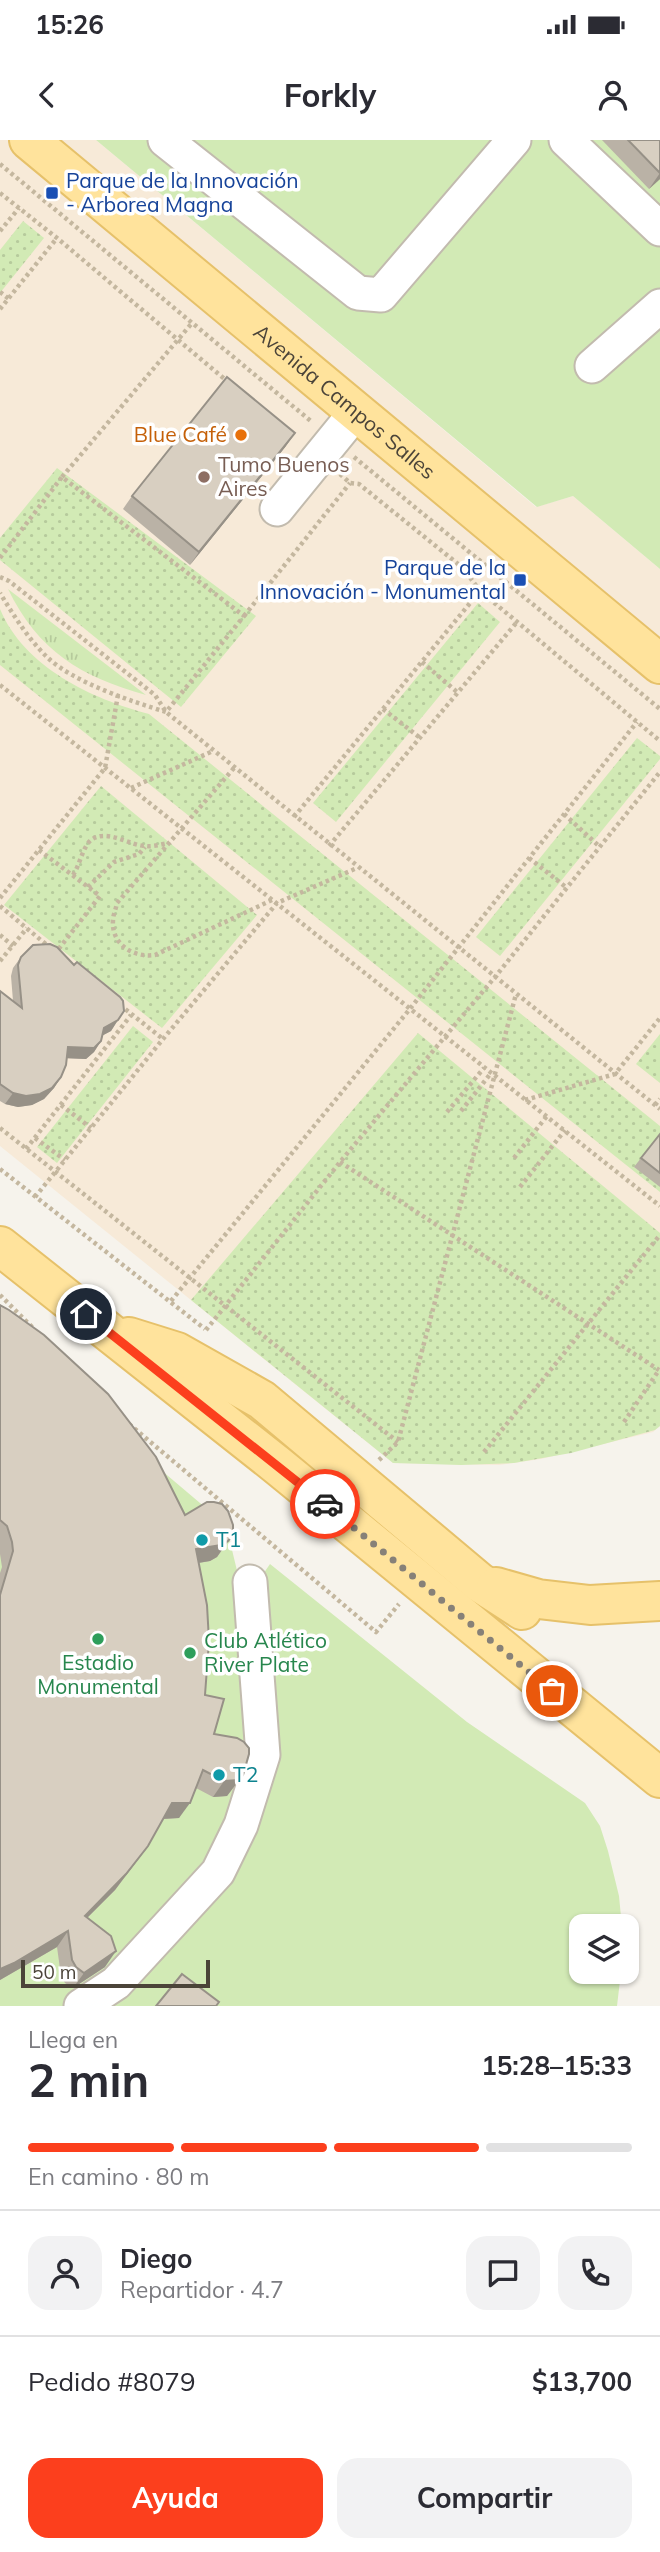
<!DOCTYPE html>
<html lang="es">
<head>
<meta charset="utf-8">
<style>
	body { margin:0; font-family:Mulish,sans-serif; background:#f2f2f3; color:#2b2b33; height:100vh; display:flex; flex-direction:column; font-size:26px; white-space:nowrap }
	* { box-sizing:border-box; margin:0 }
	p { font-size:23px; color:#7c7c81 }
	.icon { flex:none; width:38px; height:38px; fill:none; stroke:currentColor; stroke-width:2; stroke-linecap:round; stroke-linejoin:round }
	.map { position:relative; height:1866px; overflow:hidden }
	.panel { display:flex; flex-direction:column; background:#fff; flex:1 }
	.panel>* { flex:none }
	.buttons { position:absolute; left:569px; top:1774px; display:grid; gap:14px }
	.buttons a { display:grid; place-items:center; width:70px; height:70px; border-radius:14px; background:#fff; box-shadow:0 2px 5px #0004; font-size:35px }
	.scale { position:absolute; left:21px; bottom:18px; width:189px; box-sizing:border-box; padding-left:7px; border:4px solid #4b4439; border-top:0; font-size:19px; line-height:24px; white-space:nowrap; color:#4b4439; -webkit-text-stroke:5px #fff; paint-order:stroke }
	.pin { position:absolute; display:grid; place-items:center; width:60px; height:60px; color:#fff; margin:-30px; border:4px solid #fff; border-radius:50%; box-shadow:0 2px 7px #0007 }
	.courier { position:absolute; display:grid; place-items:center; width:70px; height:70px; margin:-35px; border:5px solid #fc3f1d; border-radius:50%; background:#fff; color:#222; box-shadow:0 2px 9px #0007 }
	.overview em { font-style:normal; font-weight:700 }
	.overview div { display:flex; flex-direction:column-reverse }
	.overview { display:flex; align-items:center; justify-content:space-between; height:119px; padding:0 28px }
	h1 { font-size:46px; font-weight:700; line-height:52px }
	.bar { display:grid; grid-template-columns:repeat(4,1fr); gap:10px 7px; align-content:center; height:84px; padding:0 28px }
	.bar i { height:9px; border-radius:5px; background:#e1e1e2 }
	.bar .current { background:#fc3f1d }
	.bar p { grid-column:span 4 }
	.line { display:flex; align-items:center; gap:18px; padding:0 28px; border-top:2px solid #e1e1e2 }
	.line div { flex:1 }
	.round { display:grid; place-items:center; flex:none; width:74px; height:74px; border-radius:21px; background:#f2f2f3 }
	.action { display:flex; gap:14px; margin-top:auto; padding:14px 28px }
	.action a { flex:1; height:80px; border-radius:21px; background:#fc3f1d; color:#fff; font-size:28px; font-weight:700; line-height:80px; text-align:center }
	.action a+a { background:#f2f2f3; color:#2b2b33 }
	.status { display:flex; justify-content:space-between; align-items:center; height:49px; padding:0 35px; background:#fff; direction:ltr }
	.status svg { height:19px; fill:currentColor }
	header { display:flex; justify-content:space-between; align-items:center; height:91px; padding:0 28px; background:#fff; font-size:32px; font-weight:700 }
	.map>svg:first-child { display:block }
</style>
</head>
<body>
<div class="status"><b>15:26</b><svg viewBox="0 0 49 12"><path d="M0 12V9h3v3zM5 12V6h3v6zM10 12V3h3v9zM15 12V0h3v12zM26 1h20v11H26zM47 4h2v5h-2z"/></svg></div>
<header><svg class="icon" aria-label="back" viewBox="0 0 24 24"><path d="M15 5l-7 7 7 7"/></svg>Forkly<svg class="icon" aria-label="person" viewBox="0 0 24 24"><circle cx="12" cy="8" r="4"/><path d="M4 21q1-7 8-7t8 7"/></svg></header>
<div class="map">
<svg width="660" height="1866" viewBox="0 0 660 1866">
	<defs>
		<pattern id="grass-tufts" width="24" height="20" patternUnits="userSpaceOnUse" patternTransform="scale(1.75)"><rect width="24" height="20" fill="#d2eab5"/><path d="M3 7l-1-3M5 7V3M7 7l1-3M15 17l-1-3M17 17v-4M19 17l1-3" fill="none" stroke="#b6ca9c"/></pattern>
		<pattern id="park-dots" width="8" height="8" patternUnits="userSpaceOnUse" patternTransform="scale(1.75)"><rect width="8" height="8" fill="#d2eab5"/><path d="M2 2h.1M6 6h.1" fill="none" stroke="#b6ca9c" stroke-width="1.8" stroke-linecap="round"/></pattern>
	</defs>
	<rect width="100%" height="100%" fill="#f6f3ec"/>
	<polygon fill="#f7ead8" points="0,0 96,0 536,367 573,356 660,429 660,1286 653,1292 541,1319 499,1325 393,1323 0,1006"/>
	<path fill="url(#grass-tufts)" d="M8 449 146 555C81 537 38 511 8 449Z"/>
	<g fill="url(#park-dots)">
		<polygon points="23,81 44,98 0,153 0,110"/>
		<polygon points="57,328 256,476 181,567 0,420 0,398"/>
		<polygon points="478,463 500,482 336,682 313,663"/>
		<path d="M0 469C24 527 92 559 149 574L660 986V1052L0 525Z"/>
		<polygon points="637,598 660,616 660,619 500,816 476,797"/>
		<polygon points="101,646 257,775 162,888 4,765"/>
		<polygon points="133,886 153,902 57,1023 37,1007"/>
		<polygon points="418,893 660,1093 660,1286 655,1290 571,1313 514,1323 461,1325 393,1323 191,1160"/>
		<polygon points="660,894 660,943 636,924"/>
	</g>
	<g fill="#d2eab5">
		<polygon points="96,0 660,0 660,429 573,356 537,367"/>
		<polygon points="0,1187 161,1330 226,1385 240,1443 259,1440 270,1424 467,1582 585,1663 600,1686 608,1711 619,1756 622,1787 581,1787 581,1832 621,1832 617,1866 0,1866"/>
	</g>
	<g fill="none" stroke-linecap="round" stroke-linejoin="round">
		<defs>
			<g id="minor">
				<polyline points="165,0 358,153 381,155 514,0"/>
				<polyline points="566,0 660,89"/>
				<polyline points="592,226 660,166"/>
				<polyline points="277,369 356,272"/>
				<polyline points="81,1866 116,1843 218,1732 241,1685 263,1615 250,1442"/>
			</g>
			<g id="major">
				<path id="s1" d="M29 0 660 524"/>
				<polyline points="0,1106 277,1325 660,1638"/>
				<polyline points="129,1197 177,1212 262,1260 479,1442 522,1470"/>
				<polyline points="496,1447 538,1459 590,1465 660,1461"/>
			</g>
		</defs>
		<use href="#minor" stroke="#c2bbae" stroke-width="37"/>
		<use href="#major" stroke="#e6c16a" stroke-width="42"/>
		<g stroke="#c4b79f" stroke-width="4.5" stroke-dasharray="3.5 3.5" stroke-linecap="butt">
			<polyline points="0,24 312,282"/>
			<polyline points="0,53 57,98 228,242"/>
			<polyline points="0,91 19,68"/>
			<polyline points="0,152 9,159"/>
			<polyline points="0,169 57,98"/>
			<polyline points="354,317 660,569"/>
			<polyline points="340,334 350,343 359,344 463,428 480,451 660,601"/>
			<polyline points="62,337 192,183"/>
			<path d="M0 418 62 337 244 476 166 572C131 561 75 543 48 518 29 500 14 476 0 453"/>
			<polyline points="0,437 9,441 155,555 166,572 660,969"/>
			<polyline points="244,476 350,343"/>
			<polyline points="422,522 457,552"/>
			<polyline points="0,545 660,1066"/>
			<polyline points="383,569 419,597"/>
			<path d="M234 628 117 763C116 769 113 775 113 780 111 805 134 818 155 815L272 760"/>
			<polyline points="131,648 213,611"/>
			<polyline points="564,674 600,707"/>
			<polyline points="294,677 480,451"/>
			<polyline points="329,706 517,482"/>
			<polyline points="39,710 100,756 57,811"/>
			<polyline points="529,718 567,748"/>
			<path d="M73 735C80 725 82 708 91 700 107 688 130 706 146 706 153 707 162 704 169 703"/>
			<polyline points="88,747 114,722 139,714 145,707"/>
			<polyline points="0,758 105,628 118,555"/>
			<polyline points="0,766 48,806"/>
			<polyline points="0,795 13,806"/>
			<polyline points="0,821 27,788"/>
			<polyline points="120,865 163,899"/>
			<polyline points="525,960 615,934 660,878"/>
			<polyline points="61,965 91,988"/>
			<polyline points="655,965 660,959"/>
			<polyline points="461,971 491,933"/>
			<polyline points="447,972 484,928"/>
			<polyline points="0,988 398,1302"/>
			<polyline points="35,998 65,1020"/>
			<polyline points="26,1009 131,875"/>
			<polyline points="514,1018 547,976"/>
			<polyline points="340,1022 659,1230"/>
			<polyline points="0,1029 205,1189"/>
			<polyline points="520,1047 565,990"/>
			<polyline points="35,1057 163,899 277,763 357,728"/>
			<polyline points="0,1155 34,1189"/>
			<polyline points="171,1161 409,870 637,582"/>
			<polyline points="206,1190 340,1022 495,837 660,632"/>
			<polyline points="624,1282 659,1230"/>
			<polyline points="129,1284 376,1492 399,1464"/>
			<polyline points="484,1312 660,1095"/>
			<polyline points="379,1320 398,1302 516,854"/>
		</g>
		<use href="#minor" stroke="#fff" stroke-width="33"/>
		<use href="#major" stroke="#ffe39c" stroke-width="38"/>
	</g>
	<g fill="#bab2a6">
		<polygon points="602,0 660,0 660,39 649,49"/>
		<polygon points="286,306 190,425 123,369 132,356"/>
		<polygon points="21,817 118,880 111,891 103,895 101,901 94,912 86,919 67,918 61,937 54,948 44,959 32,965 18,967 5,964 0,961 0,851 13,861 11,836 13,828"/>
		<polygon points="660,994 660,1047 634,1027"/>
		<polygon points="0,1165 185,1375 233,1395 217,1417 210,1421 199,1423 205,1555 214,1594 243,1635 227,1656 213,1657 196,1648 179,1678 163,1679 148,1706 115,1750 87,1778 105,1827 73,1848 65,1843 61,1836 57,1807 0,1840 0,1433 2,1427 0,1414"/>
	</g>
	<g fill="#979187">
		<polygon points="660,33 660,39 649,49"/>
		<polygon points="295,293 286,306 190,425 199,412"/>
		<polygon points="118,880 111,891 96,899 104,888"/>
		<polygon points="101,901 94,912 86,919 60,918 68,907"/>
		<polygon points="61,937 54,948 44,959 32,965 18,967 5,964 13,953"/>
		<polygon points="228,1401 217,1417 210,1421 185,1425 196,1409"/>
		<polygon points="243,1635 227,1656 213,1657 224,1641"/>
		<polygon points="172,1663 190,1663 179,1678 161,1679"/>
		<polygon points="148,1706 115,1750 74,1791 85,1776"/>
		<polygon points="68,1791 57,1807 0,1840 0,1829"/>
		<polygon points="116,1811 105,1827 73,1848 84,1833"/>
	</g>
	<g fill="#d8cfc1" stroke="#979187" stroke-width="2">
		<polygon points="628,0 660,0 660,33"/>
		<polygon points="227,237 295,293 199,412 132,356"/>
		<polygon points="50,804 57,807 74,825 77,822 120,857 123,861 124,871 118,880 104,888 101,901 94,908 68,907 66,925 61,937 52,948 40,954 26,956 13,953 0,944 0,851 22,868 18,825 21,817 33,805"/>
		<polygon points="660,994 660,1033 641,1018"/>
		<polygon points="0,1165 9,1170 44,1195 108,1254 156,1317 185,1375 207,1362 214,1362 222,1364 228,1371 233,1385 233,1395 228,1401 221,1405 196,1409 207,1465 209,1501 205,1555 224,1559 214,1594 237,1598 244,1602 249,1608 249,1614 243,1635 239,1640 224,1641 203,1630 190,1663 172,1663 148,1706 126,1734 85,1776 111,1796 116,1811 84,1833 76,1827 72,1820 68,1791 14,1823 0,1829 0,1455 13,1411 12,1402 7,1386 0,1380"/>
		<polygon points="182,1834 219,1862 216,1866 156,1866"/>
	</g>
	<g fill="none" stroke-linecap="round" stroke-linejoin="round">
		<polyline stroke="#878178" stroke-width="7" stroke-dasharray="0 12.6" points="325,1364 552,1551"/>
		<polyline stroke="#fc3f1d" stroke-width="9" points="86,1174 325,1364"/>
	</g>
	<g fill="#1a4fb4" stroke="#fff" stroke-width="2.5">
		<rect x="45" y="46" width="14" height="14" rx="3.5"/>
		<rect x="513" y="433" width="14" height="14" rx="3.5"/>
	</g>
	<circle fill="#e8710a" stroke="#fff" stroke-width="2.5" cx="241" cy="295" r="7"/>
	<circle fill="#8d6e63" stroke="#fff" stroke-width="2.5" cx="204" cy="337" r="7"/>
	<g fill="#0f9aa8" stroke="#fff" stroke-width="2.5">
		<circle cx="202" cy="1400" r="7"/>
		<circle cx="219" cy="1635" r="7"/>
	</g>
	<g fill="#2e9e5b" stroke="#fff" stroke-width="2.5">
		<circle cx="98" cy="1499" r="7"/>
		<circle cx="190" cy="1513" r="7"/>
	</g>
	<g text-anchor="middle" stroke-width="7" stroke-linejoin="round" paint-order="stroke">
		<g font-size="21" fill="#164399" stroke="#fff" text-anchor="start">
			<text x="66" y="48">Parque de la Innovación<tspan x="66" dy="24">- Arborea Magna</tspan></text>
			<text x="506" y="435" text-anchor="end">Parque de la<tspan x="506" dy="24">Innovación - Monumental</tspan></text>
		</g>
		<g font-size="21" fill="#4b4439" stroke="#fff">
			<text dy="7" stroke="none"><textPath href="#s1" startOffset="410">Avenida Campos Salles</textPath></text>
		</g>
		<g font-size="21" fill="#c56008" stroke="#fff" text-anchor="end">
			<text x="227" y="302">Blue Café</text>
		</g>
		<g font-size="21" fill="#785e54" stroke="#fff" text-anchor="start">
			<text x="218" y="332">Tumo Buenos<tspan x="218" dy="24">Aires</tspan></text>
		</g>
		<g font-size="21" fill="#0d838f" stroke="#fff" text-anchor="start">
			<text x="216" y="1407">T1</text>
			<text x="233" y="1642">T2</text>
		</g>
		<g font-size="21" fill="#27864d" stroke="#fff" text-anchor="start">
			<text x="204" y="1508">Club Atlético<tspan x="204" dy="24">River Plate</tspan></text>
			<text x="98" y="1530" text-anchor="middle">Estadio<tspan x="98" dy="24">Monumental</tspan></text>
		</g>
	</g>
</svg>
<div class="buttons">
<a><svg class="icon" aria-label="layers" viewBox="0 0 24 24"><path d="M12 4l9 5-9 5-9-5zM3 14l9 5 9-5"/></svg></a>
</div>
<div class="scale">50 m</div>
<div class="pin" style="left:552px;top:1551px;background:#ea580c"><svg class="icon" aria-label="bag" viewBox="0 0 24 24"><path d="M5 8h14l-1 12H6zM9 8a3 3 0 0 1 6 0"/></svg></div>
<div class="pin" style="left:86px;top:1174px;background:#1f2937"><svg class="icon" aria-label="home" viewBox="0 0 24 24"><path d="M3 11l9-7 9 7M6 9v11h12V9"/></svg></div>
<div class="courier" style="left:325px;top:1364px"><svg class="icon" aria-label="car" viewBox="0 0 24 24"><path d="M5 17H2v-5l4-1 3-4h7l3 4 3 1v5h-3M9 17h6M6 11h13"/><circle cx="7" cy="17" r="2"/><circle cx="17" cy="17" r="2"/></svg></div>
</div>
<section class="panel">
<div class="overview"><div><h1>2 min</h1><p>Llega en</p></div><em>15:28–15:33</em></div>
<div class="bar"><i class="current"></i><i class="current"></i><i class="current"></i><i></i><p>En camino · 80 m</p></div>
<div class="line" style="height:126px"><a class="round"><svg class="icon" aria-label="person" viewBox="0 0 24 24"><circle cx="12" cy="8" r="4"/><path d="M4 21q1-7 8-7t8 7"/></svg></a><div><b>Diego</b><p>Repartidor · 4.7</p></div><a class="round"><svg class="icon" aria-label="chat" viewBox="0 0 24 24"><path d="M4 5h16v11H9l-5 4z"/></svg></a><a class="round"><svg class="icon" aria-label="phone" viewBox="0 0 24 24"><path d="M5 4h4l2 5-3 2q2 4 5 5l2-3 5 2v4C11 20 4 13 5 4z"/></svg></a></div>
<div class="line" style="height:91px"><div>Pedido #8079</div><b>$13,700</b></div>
<div class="action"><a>Ayuda</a><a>Compartir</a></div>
</section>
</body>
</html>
